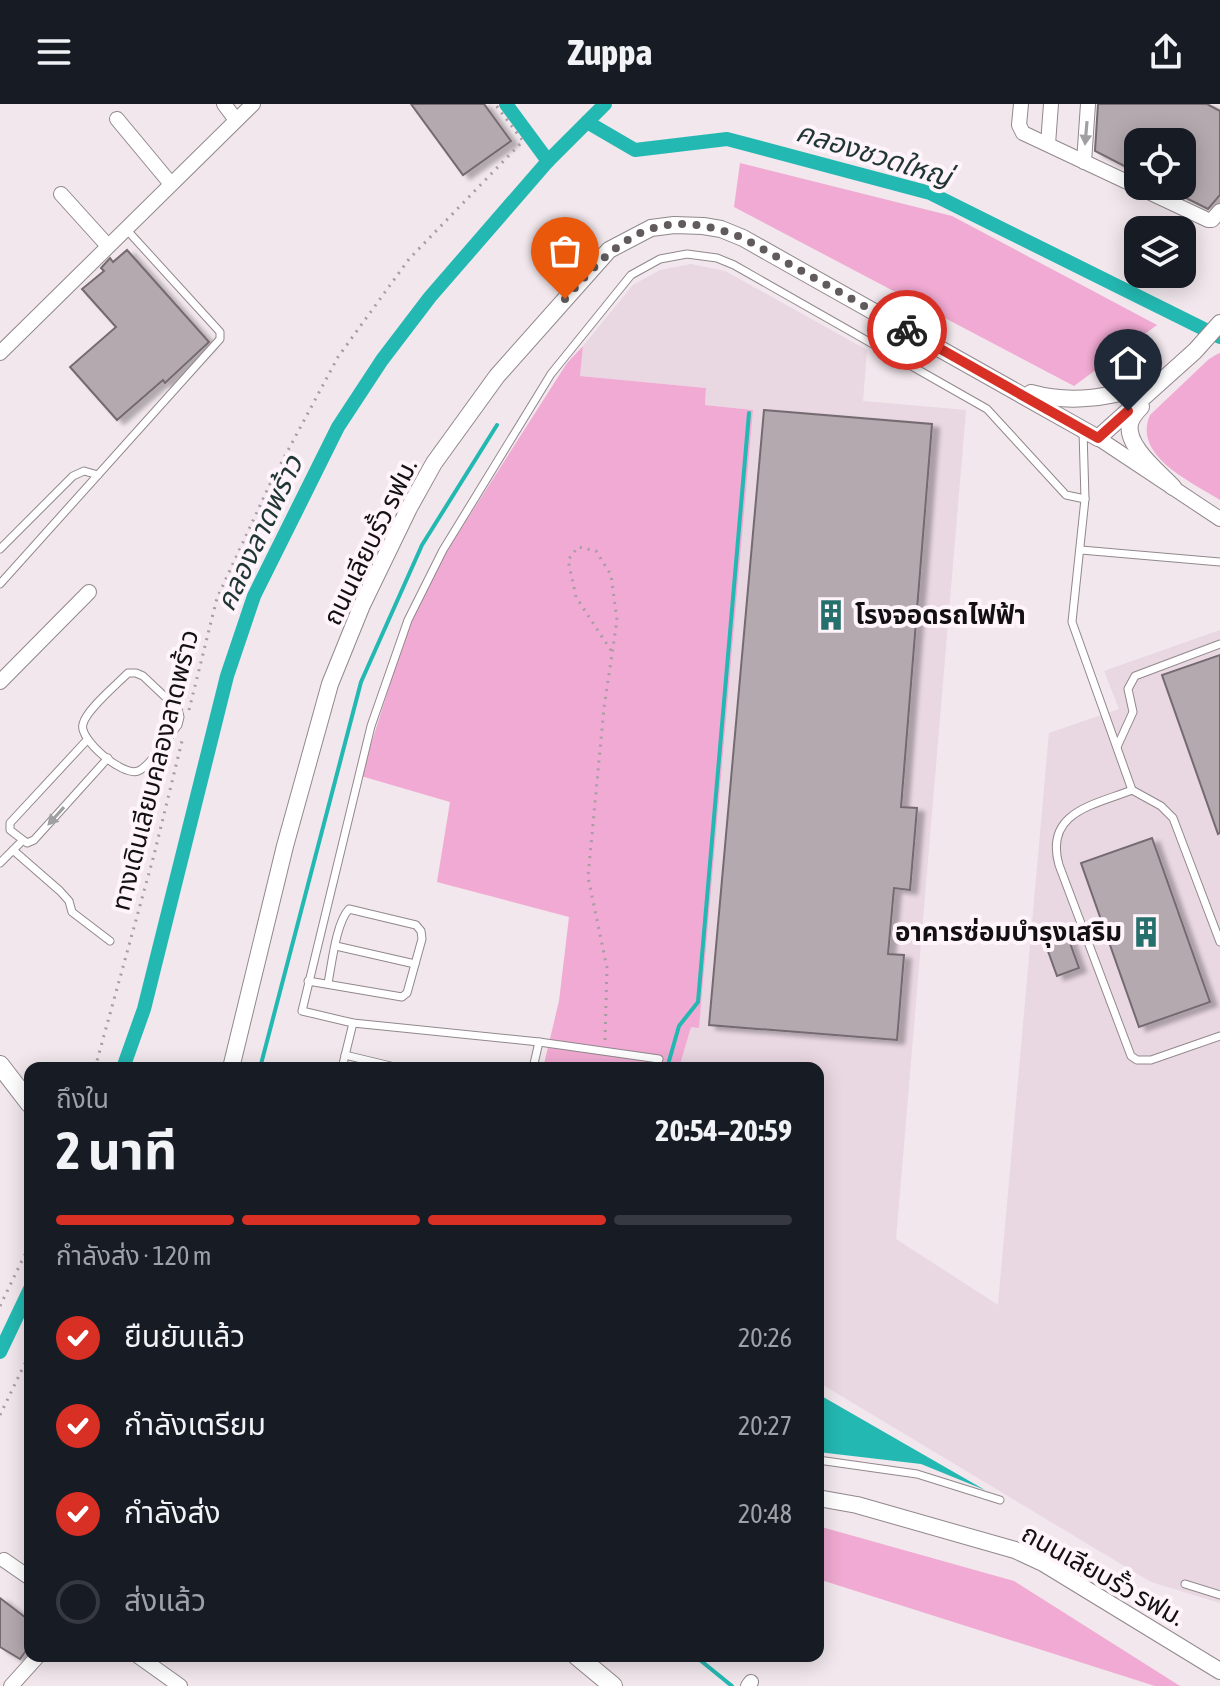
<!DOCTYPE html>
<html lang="th">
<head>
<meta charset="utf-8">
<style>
	body { margin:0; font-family:"Asap Condensed","Noto Sans Thai",sans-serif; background:#242831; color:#f1f3f6; height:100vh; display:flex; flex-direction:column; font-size:30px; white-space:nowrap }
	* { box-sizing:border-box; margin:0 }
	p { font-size:26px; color:#9ea1a6 }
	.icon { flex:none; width:44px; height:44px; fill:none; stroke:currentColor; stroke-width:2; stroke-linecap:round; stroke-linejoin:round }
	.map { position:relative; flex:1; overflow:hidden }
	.side { position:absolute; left:24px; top:958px; width:800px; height:600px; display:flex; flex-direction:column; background:#171b24; border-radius:16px; box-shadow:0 4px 20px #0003 }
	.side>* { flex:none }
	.controls { position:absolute; left:1124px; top:24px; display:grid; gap:16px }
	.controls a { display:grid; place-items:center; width:72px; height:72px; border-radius:16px; background:#171b24; box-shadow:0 4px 20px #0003; font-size:40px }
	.pin { position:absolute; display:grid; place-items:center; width:68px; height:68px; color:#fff; margin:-82px -34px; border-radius:50% 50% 50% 0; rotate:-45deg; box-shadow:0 0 8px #0007 }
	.pin .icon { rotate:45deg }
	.courier { position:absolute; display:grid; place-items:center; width:80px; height:80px; margin:-40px; border:6px solid #d93025; border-radius:50%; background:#fff; color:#222; box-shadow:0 2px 10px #0007 }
	.head em { font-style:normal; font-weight:700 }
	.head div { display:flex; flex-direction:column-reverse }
	.head { display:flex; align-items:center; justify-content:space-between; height:136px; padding:0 32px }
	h1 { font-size:52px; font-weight:700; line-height:60px }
	.bar { display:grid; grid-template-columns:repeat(4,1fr); gap:12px 8px; align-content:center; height:96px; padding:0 32px }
	.bar i { height:10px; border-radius:6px; background:#363941 }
	.bar .on { background:#d93025 }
	.bar p { grid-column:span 4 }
	ol { padding:0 32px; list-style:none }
	li { display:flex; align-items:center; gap:24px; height:88px }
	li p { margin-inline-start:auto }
	li .icon { padding:8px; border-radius:50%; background:#d93025; color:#fff; stroke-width:4 }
	li:last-child { color:#9ea1a6 }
	li i { width:44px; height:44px; border:4px solid #363941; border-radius:50% }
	header { display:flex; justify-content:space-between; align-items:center; height:104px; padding:0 32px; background:#171b24; font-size:36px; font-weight:700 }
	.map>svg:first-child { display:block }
</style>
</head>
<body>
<header><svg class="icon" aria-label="menu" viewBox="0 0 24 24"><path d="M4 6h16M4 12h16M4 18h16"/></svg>Zuppa<svg class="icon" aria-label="share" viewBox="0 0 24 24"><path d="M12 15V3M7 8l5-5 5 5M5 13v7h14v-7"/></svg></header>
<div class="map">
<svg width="1220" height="1582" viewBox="0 0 1220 1582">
	<defs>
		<filter id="shadow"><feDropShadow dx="7" dy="4" stdDeviation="2" flood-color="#0004"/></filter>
	</defs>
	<rect width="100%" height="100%" fill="#f1e7ec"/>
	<polygon fill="#e9d7e1" points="691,160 725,167 867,246 863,297 966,306 896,1135 998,1201 1049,629 1119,605 1104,567 1220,526 1220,1499 1151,1478 818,1278 818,964 679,964 691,923 699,923 753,306 705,301 706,284 580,272 583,242 633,181 660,166"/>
	<g fill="#f1aad3">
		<polygon points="740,59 952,112 1157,221 1074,282 734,103"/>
		<polygon points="583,242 580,272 706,284 705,301 753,306 699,924 691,923 679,964 543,964 559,897 569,813 437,778 450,698 361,672 410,517 445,450 567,259"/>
		<path d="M1219 249 1220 250V396C1192 378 1132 352 1150 311L1209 255Z"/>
		<polygon points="818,1422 1014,1477 1180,1582 1155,1582 818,1475"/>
	</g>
	<polygon fill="#24b8b2" points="818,1290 985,1386 921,1360 818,1348"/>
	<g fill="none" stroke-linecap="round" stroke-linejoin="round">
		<g stroke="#24b8b2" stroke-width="4">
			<polyline points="260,964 361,578 422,441 497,321"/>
			<polyline points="667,964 679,922 698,898 749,309"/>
			<polyline points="695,1552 732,1582"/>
		</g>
		<g stroke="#24b8b2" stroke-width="14">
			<polyline points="506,0 548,57"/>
			<polyline points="587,18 635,46 727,35 930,89 1220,233"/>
			<polyline points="123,964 144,905 227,572 254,492 338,323 382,256 430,193 548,57 605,0"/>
			<polyline points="0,1248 30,1185"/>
		</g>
	</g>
	<g fill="#b3a9ae" stroke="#746b70" stroke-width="2" filter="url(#shadow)">
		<polygon points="411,0 484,0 511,37 463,71"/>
		<polygon points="1098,0 1207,0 1220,7 1220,91 1208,105 1162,82 1182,82 1182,38 1138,38 1138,69 1095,47"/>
		<polygon points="127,146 209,238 165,279 163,276 117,316 70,263 116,223 82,185 104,167 101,164 110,154 113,158"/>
		<polygon points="764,306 932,320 901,703 917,704 910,786 894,784 888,850 904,851 897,936 709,921"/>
		<polygon points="1220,551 1220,729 1218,730 1162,571"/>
		<polygon points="1152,734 1210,898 1139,923 1081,759"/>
		<polygon points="1066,828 1079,864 1057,872 1044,836"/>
		<polygon points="0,1494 30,1517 30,1541 20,1555 0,1543"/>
	</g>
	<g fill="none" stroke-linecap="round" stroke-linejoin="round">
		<defs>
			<g id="service">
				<polyline points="1083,327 1085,395"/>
				<polyline points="0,445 73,372 84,367 98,371"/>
				<polyline points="1081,446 1220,458"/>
				<polyline points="0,480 220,235 220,228 126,125"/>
				<path d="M128 569H136L143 572 178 605 180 613 178 621C169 632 150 663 138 667 123 673 78 635 83 620 86 606 117 580 128 569Z"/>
				<polyline points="87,636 10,719 10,726 27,739 34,736 108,654"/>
				<polyline points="1117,643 1133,608 1128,585 1135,572 1220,540"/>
				<polyline points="13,746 60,787 69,797 72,808 110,837"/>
				<polyline points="0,759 22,737"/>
				<path d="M1220 838 1173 714 1161 702 1132 686C1094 701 1044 708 1059 761L1131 952 1137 956H1151L1220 932"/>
				<polyline points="336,842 415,860"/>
				<path d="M308 877 402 893 407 889 422 835 421 827 416 821 349 805C336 819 332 859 328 879"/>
				<polyline points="345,951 399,964"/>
				<polyline points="342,964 353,919"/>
				<polyline points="533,964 539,938"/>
				<polyline points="656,964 659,955 539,938 353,919 302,907 371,622 408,516 443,446 551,270 631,171 660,155 687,150 717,154 734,161 987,305 1066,391 1085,395 1072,518 1132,686"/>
				<polyline points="818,1356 917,1370 1000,1396"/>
				<polyline points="1185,1480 1220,1491"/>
			</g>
			<g id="minor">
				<polyline points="224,0 236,16"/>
				<polyline points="1021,0 1019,21 1023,29 1208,116 1212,116 1220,107"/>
				<polyline points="117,15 171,80"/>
				<polyline points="1048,40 1051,0"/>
				<polyline points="1084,58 1088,0"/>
				<polyline points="61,90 108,142"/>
				<polyline points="0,249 253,0"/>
				<polyline points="1098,334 1220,415"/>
				<polyline points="0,578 89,488"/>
				<polyline points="4,1456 30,1474"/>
				<polyline points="138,1552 180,1582"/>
				<polyline points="11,1582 38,1552"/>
				<polyline points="748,1582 751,1578"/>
			</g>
			<g id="tertiary">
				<path d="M1031 289C1074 301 1111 292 1153 281"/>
				<path d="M1141 303C1136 308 1132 313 1130 319 1125 342 1159 368 1173 383"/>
				<polyline points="231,964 285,742 330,580 362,501 409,404 434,359 497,272 609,146 651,124 674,121 703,122 721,125 743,134 1098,334 1195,247 1220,219"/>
				<polyline points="818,1394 857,1401 1015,1446 1043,1459 1220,1567"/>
			</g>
			<g id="secondary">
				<polyline points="0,961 30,1000"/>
				<polyline points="577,1552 613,1582"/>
			</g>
		</defs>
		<use href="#service" stroke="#91888c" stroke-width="9"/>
		<use href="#minor" stroke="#91888c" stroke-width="16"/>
		<use href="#tertiary" stroke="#91888c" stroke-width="18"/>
		<use href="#secondary" stroke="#91888c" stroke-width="20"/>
		<g stroke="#a59da1" stroke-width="3" stroke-dasharray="2 6" stroke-linecap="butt">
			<polyline points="189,606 217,494 270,380 338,253 409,155 523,37 495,0"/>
			<polyline points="605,936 607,864 588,773 604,604 617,516 611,471 596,447 578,443 568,456 576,493 612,548"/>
			<polyline points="95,964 154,751 183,633"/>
			<polyline points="0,1202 30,1140"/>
			<polyline points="0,1311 30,1249"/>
		</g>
		<use href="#service" stroke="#fff" stroke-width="7"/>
		<use href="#minor" stroke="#fff" stroke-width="14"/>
		<use href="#tertiary" stroke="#fff" stroke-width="16"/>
		<use href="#secondary" stroke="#fff" stroke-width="18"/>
	</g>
	<defs><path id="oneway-solid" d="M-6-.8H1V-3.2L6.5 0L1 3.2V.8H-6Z" transform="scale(2)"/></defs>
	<g fill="#a19fa0">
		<use href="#oneway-solid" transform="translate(1086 29) rotate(95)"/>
		<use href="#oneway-solid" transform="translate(56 712) rotate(132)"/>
	</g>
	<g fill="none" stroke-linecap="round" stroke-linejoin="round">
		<path stroke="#615b5e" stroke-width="8" stroke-dasharray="0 14.4" d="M565 195C619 133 658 99 743 134L907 226"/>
		<polyline stroke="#d93025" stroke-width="10" points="907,226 1098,334 1128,307"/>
	</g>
	<defs>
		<symbol id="building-bare" viewBox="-9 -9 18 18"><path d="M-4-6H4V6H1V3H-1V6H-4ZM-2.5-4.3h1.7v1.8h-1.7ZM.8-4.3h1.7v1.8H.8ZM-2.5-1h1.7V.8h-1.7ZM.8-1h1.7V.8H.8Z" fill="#25706c" stroke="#fef4f9" stroke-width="2.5" paint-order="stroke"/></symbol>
	</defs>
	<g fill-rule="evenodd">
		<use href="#building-bare" x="809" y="489" width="44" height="44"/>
		<use href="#building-bare" x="1124" y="806" width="44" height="44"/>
	</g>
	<g text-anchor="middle" stroke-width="8" stroke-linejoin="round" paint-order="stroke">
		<g font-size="26" fill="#131012" stroke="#fef4f9">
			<text transform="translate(370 438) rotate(-64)" y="9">ถนนเลียบรั้ว รฟม.</text>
			<text transform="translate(155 666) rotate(-76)" y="9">ทางเดินเลียบคลองลาดพร้าว</text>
			<text transform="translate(1103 1471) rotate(29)" y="9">ถนนเลียบรั้ว รฟม.</text>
		</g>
		<g font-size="26" font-weight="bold" fill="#131012" stroke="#fef4f9" text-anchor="start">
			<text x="855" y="520">โรงจอดรถไฟฟ้า</text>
			<text x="1122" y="837" text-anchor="end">อาคารซ่อมบำรุงเสริม</text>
		</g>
		<g font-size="28" font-style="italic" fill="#1f3634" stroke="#fef4f9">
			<text transform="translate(874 50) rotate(17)" y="10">คลองชวดใหญ่</text>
			<text transform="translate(259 429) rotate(-65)" y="10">คลองลาดพร้าว</text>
		</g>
	</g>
</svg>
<div class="controls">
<a><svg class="icon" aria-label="locate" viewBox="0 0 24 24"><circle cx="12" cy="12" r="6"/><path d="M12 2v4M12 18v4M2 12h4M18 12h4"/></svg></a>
<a><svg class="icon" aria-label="layers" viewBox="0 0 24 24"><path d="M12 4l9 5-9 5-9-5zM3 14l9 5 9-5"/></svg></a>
</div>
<div class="pin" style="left:565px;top:195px;background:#ea580c"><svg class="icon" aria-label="bag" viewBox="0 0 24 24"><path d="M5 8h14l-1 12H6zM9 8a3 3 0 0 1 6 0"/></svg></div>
<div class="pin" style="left:1128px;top:307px;background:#1f2937"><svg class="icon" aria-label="home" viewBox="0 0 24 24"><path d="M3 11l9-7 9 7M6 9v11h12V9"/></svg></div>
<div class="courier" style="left:907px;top:226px"><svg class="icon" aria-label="bike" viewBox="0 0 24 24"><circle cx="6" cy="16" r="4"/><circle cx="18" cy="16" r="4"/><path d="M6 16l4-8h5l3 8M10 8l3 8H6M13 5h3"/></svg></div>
<section class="side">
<div class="head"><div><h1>2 นาที</h1><p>ถึงใน</p></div><em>20:54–20:59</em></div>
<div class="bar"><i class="on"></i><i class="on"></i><i class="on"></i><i></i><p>กำลังส่ง · 120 m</p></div>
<ol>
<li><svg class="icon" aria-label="check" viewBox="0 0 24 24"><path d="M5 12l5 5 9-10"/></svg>ยืนยันแล้ว<p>20:26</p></li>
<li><svg class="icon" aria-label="check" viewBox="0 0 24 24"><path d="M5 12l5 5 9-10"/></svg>กำลังเตรียม<p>20:27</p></li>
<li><svg class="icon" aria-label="check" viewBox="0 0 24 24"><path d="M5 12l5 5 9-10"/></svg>กำลังส่ง<p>20:48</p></li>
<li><i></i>ส่งแล้ว</li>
</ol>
</section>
</div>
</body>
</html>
